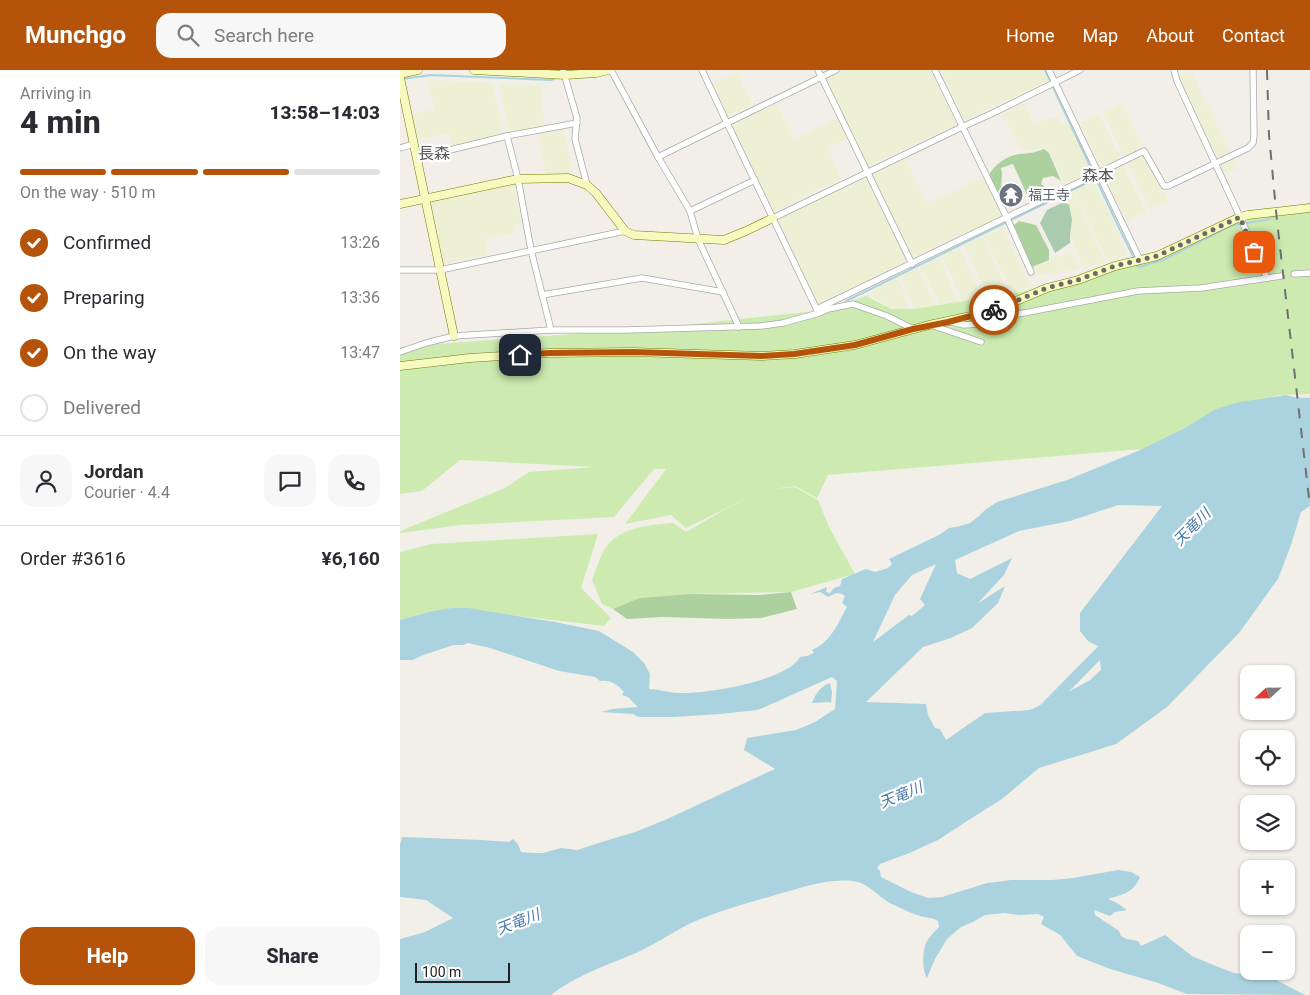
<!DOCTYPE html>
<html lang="en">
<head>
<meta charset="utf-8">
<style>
	body { margin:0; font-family:Roboto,"Noto Sans JP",sans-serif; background:#f7f7f7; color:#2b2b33; height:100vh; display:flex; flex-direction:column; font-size:19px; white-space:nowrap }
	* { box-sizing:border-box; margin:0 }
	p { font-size:16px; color:#7c7c81 }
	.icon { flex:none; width:28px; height:28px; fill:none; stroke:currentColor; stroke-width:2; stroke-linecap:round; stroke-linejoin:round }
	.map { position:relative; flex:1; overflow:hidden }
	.sheet { display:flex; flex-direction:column; background:#fff; width:400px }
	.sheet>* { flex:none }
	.needle { width:32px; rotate:248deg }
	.buttons { position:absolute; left:840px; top:595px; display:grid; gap:10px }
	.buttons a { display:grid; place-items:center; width:55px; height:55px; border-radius:10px; background:#fff; box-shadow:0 1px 4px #0004; font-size:25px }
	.scale { position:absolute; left:15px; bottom:12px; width:95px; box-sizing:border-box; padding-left:5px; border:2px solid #222; border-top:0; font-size:14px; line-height:18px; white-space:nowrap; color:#222; -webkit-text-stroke:4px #fff; paint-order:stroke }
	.pin { position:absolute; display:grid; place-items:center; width:42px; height:42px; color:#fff; margin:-21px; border-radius:10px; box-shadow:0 2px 8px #0006 }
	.courier { position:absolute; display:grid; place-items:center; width:50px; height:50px; margin:-25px; border:4px solid #b45309; border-radius:50%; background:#fff; color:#222; box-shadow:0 1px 6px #0007 }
	.headline em { font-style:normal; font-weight:800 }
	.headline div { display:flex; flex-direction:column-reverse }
	.headline { display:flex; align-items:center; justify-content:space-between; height:85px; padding:0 20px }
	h1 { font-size:32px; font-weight:800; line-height:38px }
	.bar { display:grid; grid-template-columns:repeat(4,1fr); gap:8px 5px; align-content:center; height:60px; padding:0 20px }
	.bar i { height:6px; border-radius:4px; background:#e1e1e2 }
	.bar .active { background:#b45309 }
	.bar p { grid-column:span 4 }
	.line { display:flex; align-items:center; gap:12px; padding:0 20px; border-top:1px solid #e1e1e2 }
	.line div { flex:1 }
	.round { display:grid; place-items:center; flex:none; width:52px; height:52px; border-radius:15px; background:#f7f7f7 }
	ol { padding:0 20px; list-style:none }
	li { display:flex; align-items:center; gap:15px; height:55px }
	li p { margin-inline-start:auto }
	li .icon { padding:5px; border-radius:50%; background:#b45309; color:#fff; stroke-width:4 }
	li:last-child { color:#7c7c81 }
	li i { width:28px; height:28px; border:2px solid #e1e1e2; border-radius:50% }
	.cta { display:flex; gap:10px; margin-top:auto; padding:10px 20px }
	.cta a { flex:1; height:58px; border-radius:15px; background:#b45309; color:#fff; font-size:20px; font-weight:800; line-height:58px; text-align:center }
	.cta a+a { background:#f7f7f7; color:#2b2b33 }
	header { display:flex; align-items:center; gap:30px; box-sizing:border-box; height:70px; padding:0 25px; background:#b45309; color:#fff }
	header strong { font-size:24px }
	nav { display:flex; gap:28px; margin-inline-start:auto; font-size:18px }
	.search { width:350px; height:45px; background:#f7f7f7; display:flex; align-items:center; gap:12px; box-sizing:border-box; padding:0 18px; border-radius:15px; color:#7c7c81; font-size:19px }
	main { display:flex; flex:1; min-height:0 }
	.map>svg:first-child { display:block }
</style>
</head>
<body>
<header>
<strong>Munchgo</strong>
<div class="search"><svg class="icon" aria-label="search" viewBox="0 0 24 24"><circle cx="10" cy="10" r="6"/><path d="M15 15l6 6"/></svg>Search here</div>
<nav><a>Home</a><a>Map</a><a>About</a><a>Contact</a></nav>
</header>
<main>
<section class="sheet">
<div class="headline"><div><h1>4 min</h1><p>Arriving in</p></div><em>13:58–14:03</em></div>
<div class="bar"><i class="active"></i><i class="active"></i><i class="active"></i><i></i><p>On the way · 510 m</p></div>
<ol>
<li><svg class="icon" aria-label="check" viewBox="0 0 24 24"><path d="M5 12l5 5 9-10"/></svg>Confirmed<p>13:26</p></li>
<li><svg class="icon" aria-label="check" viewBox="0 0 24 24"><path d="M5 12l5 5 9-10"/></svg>Preparing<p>13:36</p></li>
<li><svg class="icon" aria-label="check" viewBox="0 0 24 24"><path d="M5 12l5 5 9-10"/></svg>On the way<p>13:47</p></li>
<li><i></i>Delivered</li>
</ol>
<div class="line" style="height:90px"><a class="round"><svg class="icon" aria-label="person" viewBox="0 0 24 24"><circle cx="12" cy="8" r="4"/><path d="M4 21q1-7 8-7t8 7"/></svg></a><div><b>Jordan</b><p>Courier · 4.4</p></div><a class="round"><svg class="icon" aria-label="chat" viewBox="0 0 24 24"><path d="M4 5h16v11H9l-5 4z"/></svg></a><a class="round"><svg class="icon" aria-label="phone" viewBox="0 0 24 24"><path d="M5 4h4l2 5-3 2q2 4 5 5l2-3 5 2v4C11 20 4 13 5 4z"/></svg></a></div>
<div class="line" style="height:65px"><div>Order #3616</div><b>¥6,160</b></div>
<div class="cta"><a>Help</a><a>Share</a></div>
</section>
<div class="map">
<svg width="910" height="925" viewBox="0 0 910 925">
	<rect width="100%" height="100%" fill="#f2efe9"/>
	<g fill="#eef0d5">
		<polygon points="442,0 531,0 557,54 468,96 425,8"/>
		<polygon points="540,0 644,0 649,10 564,51"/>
		<polygon points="791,1 838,98 820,107 776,8"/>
		<polygon points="337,3 352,34 327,46 312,14"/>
		<polygon points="28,10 93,13 103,65 53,77 48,63 18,69 12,45 34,39"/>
		<polygon points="99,14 140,15 145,56 109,63"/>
		<polygon points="624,33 634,53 657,47 662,55 669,52 693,103 666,116 647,77 625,81 620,78 603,44"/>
		<polygon points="722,33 769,131 750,140 703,42"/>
		<polygon points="376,34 395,69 439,47 449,68 428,78 441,109 374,142 331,54"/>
		<polygon points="699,44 746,142 727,151 680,53"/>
		<polygon points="163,58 173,105 146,105 138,64"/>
		<polygon points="505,89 527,133 584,107 602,146 512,188 473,105"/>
		<polygon points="467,107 507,191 418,235 378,149"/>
		<polygon points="694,110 728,185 708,193 674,119"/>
		<polygon points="111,115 114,116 122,154 113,156 114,163 84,169 88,185 43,194 31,134 33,131"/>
		<polygon points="673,120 705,192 684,198 670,166 672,149 669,135 654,128"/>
		<polygon points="603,157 632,220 613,223 584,166"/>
		<polygon points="583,167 609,224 588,227 564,175"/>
		<polygon points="560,178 583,228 562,231 542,185"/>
		<polygon points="672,181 680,199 635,206 632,197"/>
		<polygon points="540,188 558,232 540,235 520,196"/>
		<polygon points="518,199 536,236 514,239 501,206"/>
		<polygon points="498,208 510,239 491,239 470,225 479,216"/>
	</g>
	<g fill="#cdebb0">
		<path d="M910 138V324L878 325 742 379 428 405 417 428 395 416 372 419 395 417 418 430 429 457 455 504 391 522 290 524 239 528 213 539 202 534 192 510C196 500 202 479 210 472 227 456 252 455 273 453L286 462 322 441 353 425 286 458 271 445 225 454 266 399H254L214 447 61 455 0 463V461L105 418 129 402 195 397 60 390 22 421 0 424V277L117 268 259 258 425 240 466 226 491 239H514L653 217 762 183 855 144Z"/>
		<polygon points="198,464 181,518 211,548 204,556 52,538 0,550 0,482 31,474"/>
	</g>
	<g fill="#add19e">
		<path d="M644 79 649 83 661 111 653 106 643 108 641 114 648 119 650 125 645 127 637 116 633 117 635 131 630 134 628 127 613 94 601 98 602 103 601 119 600 121H597L590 110V103C597 93 608 85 620 84 631 83 634 83 644 79Z"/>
		<polygon points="619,151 636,155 649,180 649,190 632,197 614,155"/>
		<polygon points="391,522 397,539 361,548 328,549 263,547 227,549 213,539 239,528 290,524 359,525"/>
	</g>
	<polygon fill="#aacbaf" points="664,132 669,135 672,149 670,166 670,173 655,183 640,153 647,140"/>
	<g fill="#aad3df" fill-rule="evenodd">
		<path d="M886 325 893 327 908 328 910 327V436L901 442 891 475 878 509 839 563 767 637 716 674 639 698 602 729 567 751 538 770 507 784 480 794 477 798 480 801 481 807 511 822 528 828 542 827 587 813 611 810H652L673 808 718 800 731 802 740 807C733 823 724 824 708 829L717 833 727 840 715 842 710 846 694 840 695 845 719 861 721 866 727 869 738 871 741 876 765 865 792 886 811 894 834 903 865 906 870 903 878 911 905 925 787 924 755 912 710 899 677 886 660 865 641 854 644 847 638 844 620 845 604 843 585 845 573 852 561 857 547 869 535 889 527 908C522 900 522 882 526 873 529 867 534 862 539 857L538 851C532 847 526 848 520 846 510 843 501 838 492 834 479 828 469 813 453 811 426 808 397 819 372 826 344 834 315 842 289 854 271 863 254 875 236 883 209 894 173 907 151 925H0V869L25 862 53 848 26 830 0 827V775L2 767 82 770 109 772 113 769 118 774 121 782 133 783H143L161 778 177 780 205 771 235 762 265 750 375 699 344 680 347 668 396 660 415 652 435 639 437 611 432 607 358 640 320 644 274 647H238L233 644 201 642 212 639 238 637 228 627 222 625 224 622C216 614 212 610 200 611L195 607 159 601 90 578 68 573 63 575H54L23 585 13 590H0V550L33 541 52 538H68L155 552 199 561 233 582 244 593 250 604 249 619C259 619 269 623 279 623 306 624 387 611 400 587L407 586 414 583 412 580C431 572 438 553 447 537L442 533 445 526 442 524 436 523 428 527 420 522 410 524 427 517 426 522 430 523 434 518 440 516 442 509 466 499 475 502 488 498 492 494 489 489 539 465 549 458 556 457 570 453 579 446 585 440 597 432 667 410 738 381 785 358 816 339 840 332ZM718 435 762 436 680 543V561L688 571 698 576 701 600 690 610 670 621 630 640 585 643 546 670 540 659 535 658 528 645 526 634 466 632 523 577 551 568 572 558 598 533 605 516 577 534 604 505 612 488 570 509 557 503 555 490 619 461 670 451ZM536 494 520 529 525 535 512 546 509 545 473 572 495 525 512 505Z"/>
		<path d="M430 613 432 622 431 633 428 632 412 633C415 624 421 616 430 613Z"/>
	</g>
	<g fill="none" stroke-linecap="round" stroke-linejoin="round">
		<g stroke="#aad3df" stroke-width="2">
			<polyline points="645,0 720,160 735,190"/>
			<polyline points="2,9 31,5 151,10 157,8"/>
			<polyline points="896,137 910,134"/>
			<polyline points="737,194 739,197 763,190 833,155 866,150 878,145"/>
			<polyline points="446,231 697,108"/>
		</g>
		<polyline stroke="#aad3df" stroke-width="11" points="644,639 710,572"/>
		<defs>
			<g id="street">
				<polyline points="163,0 177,48 175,69 187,115"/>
				<polyline points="211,0 258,87 290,141 298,169 339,257"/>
				<polyline points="418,0 512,194"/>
				<polyline points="535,0 607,148 631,202"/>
				<polyline points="649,0 740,190"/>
				<polyline points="774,0 777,11 840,147 867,208"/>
				<polyline points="107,66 118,109 131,180 151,260"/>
				<polyline points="0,78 14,74"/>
				<polyline points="258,87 327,53 302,0"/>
				<polyline points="17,88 107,66 177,53"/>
				<polyline points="290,141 355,110"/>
				<polyline points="373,148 562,57 593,43 680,0"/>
				<polyline points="0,200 40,200 225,161"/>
				<polyline points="894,204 910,203"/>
				<polyline points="142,225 242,208 323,222"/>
				<polyline points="417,239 744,81 764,116 768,116 848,78 853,73 854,65 853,0"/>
				<polyline points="418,242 327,53 436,0"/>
				<polyline points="551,252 564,255 578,254 603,247 738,221 801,218 881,206"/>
				<polyline points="531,255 581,272"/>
				<polyline points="0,282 26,273 54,266 151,260 226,260 361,256 383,253 419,243 428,239 453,234 487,246 513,259"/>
			</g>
			<g id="secondary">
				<polyline points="74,0 165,5 196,3 208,0"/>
				<polyline points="0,4 18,0"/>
				<polyline points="0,8 54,266"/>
				<polyline points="0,134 118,109 168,108 187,115 196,123 225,161 234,165 324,170 346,161 373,148"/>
				<polyline points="0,296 70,288 149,283 233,282 362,286 395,284 455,275 529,255 590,242 647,218 678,210 715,196 757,186 840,147 848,145 910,138"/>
			</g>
		</defs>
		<use href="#street" stroke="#a9a9a9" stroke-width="7"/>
		<use href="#secondary" stroke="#707d05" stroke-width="9"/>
		<use href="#street" stroke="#fff" stroke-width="5.5"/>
		<use href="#secondary" stroke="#f7fabf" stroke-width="8"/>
		<polyline stroke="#707070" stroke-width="2" stroke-dasharray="10 10" stroke-linecap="butt" points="867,0 869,65 877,151 910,437"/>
	</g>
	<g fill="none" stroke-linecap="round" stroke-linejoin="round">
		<polyline stroke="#6b6a68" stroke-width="5" stroke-dasharray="0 9" points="594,240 647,218 678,210 715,196 757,186 840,147 854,182"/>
		<polyline stroke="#b45309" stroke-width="6" points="120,285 149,283 233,282 362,286 394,284 455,275 513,259 548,252 594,240"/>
	</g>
	<defs>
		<symbol id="temple-disc" viewBox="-11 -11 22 22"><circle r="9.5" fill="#6b7280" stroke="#fff"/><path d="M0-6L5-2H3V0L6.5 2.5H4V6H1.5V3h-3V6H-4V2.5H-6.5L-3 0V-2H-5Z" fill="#fff"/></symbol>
	</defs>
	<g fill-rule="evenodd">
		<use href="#temple-disc" x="597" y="111" width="28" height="28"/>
	</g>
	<g text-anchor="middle" stroke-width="4.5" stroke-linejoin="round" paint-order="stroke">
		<g font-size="14" fill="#5b616d" stroke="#fff" text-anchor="start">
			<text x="628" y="130">福王寺</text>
		</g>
		<g font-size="15" font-style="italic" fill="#4a7aab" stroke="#fff">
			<text transform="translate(792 457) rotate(-45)" y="5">天竜川</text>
			<text transform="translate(501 725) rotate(-22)" y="5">天竜川</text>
			<text transform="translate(118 852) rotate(-21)" y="5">天竜川</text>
		</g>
		<g font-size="16" fill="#555" stroke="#fff">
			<text x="34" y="89">長森</text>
			<text x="698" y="111">森本</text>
		</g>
	</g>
</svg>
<div class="buttons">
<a><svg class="needle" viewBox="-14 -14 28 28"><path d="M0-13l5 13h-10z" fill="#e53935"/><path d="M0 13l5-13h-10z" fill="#7c7c81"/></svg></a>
<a><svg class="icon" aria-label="locate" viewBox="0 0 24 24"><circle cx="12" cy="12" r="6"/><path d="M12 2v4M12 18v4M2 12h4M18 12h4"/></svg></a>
<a><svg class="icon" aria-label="layers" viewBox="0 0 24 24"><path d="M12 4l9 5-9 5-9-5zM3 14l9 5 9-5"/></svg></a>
<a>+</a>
<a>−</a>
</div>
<div class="scale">100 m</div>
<div class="pin" style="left:854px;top:182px;background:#ea580c"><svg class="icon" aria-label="bag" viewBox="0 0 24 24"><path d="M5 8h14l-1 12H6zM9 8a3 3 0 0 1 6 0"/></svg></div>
<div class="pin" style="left:120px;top:285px;background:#1f2937"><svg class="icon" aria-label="home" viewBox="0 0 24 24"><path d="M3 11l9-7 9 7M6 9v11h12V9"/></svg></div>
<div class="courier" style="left:594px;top:240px"><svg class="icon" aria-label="bike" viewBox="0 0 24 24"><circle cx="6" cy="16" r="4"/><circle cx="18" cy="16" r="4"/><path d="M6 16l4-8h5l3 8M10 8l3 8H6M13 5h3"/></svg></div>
</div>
</main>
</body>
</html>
